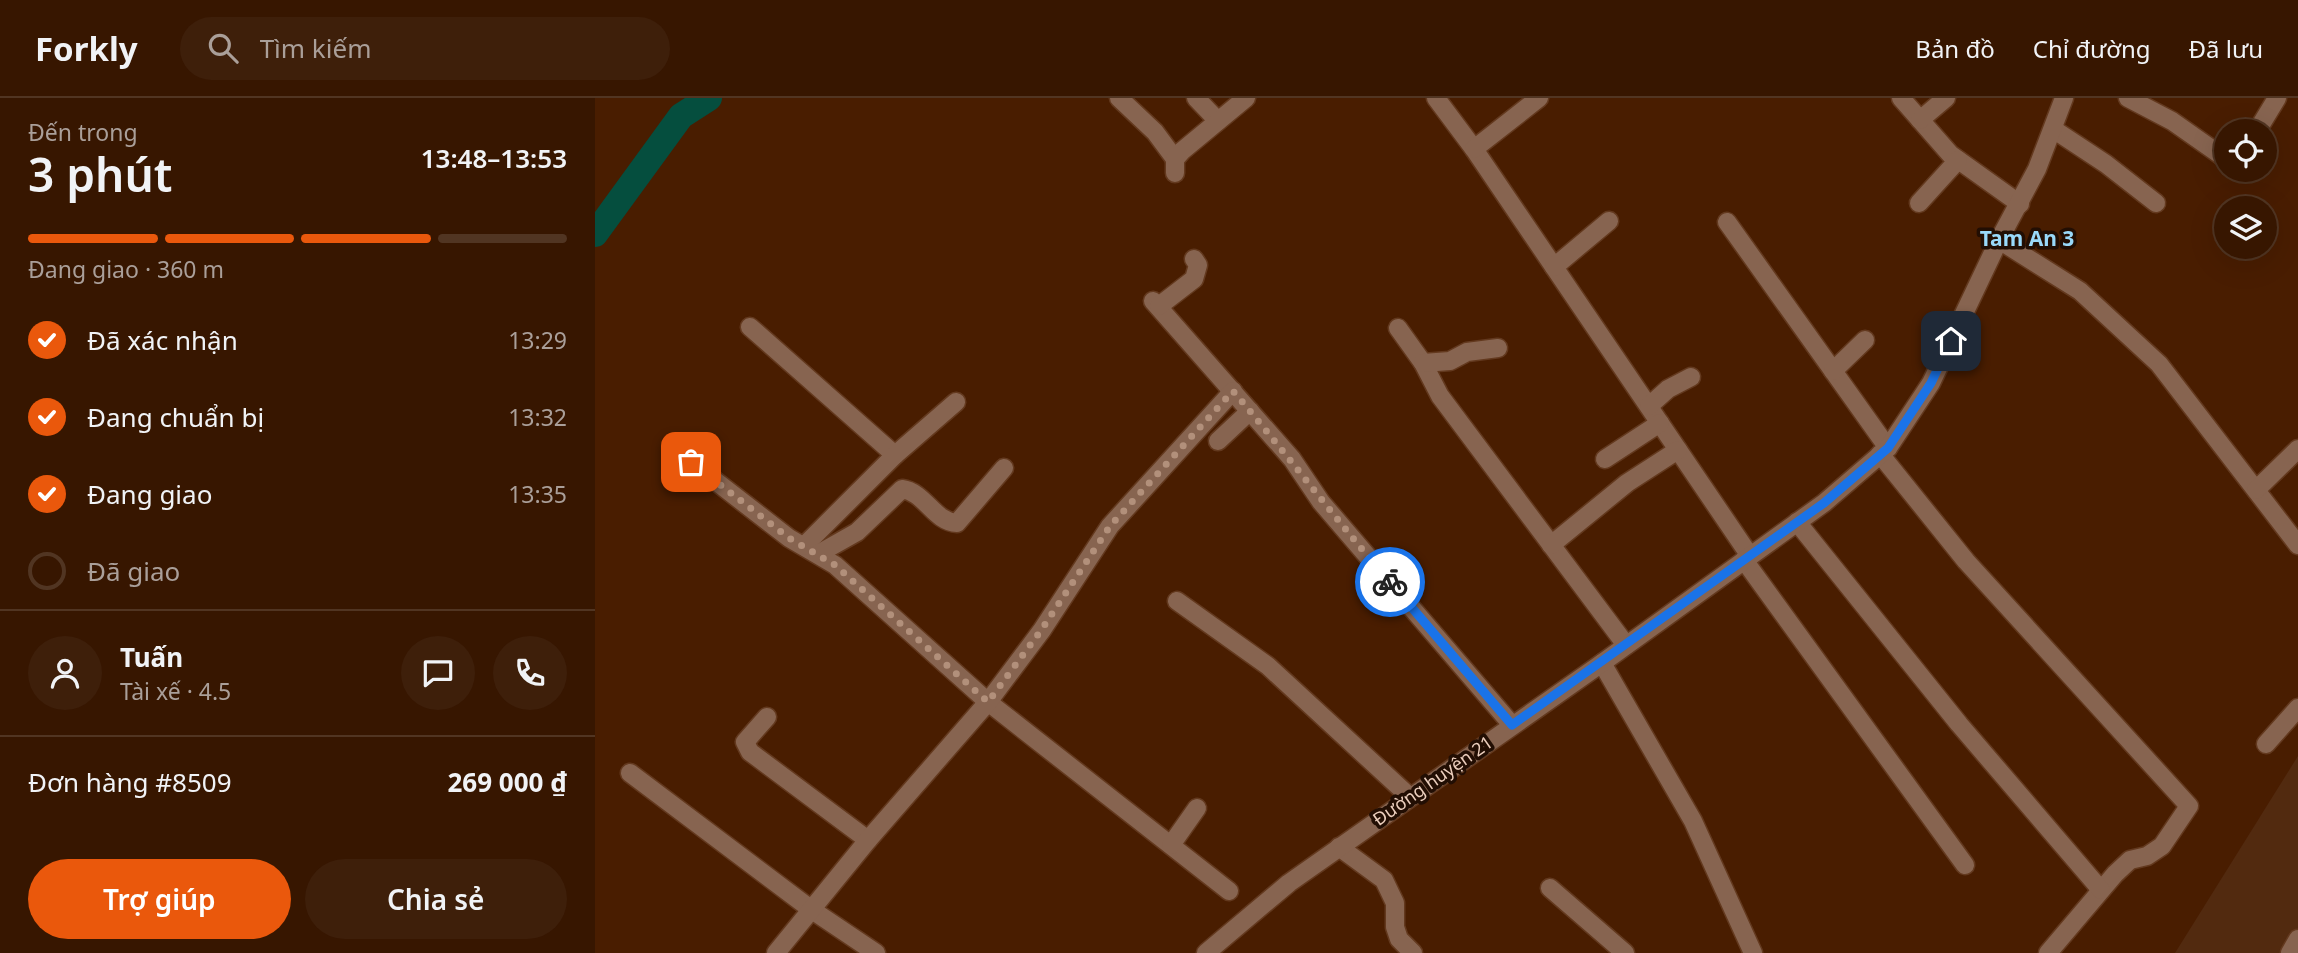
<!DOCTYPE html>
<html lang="vi">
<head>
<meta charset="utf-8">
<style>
	body { margin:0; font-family:"Noto Sans",sans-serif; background:#3e1f0a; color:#f1f3f6; height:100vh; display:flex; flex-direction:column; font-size:26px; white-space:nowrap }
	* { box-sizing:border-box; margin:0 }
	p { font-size:23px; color:#aa9f99 }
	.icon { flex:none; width:38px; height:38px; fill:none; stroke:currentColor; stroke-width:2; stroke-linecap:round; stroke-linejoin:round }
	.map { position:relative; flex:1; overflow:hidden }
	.sheet { display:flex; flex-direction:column; background:#371600; width:595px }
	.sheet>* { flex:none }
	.fabs { position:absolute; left:1619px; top:21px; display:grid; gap:14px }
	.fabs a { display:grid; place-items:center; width:63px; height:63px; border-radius:50%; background:#371600; box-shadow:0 7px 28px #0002,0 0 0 2px #513522; font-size:35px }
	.pin { position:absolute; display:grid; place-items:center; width:60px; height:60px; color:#fff; margin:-30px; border-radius:14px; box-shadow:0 4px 10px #0006 }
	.courier { position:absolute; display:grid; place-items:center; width:70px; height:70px; margin:-35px; border:5px solid #1a73e8; border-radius:50%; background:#fff; color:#222; box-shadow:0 2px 9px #0007 }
	.head em { font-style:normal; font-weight:600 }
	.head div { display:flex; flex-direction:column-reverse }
	.head { display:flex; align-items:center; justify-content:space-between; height:119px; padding:0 28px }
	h1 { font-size:46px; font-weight:600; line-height:52px }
	.bar { display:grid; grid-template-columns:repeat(4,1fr); gap:10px 7px; align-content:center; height:84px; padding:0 28px }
	.bar i { height:9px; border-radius:5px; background:#513522 }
	.bar .active { background:#ea580c }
	.bar p { grid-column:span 4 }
	.line { display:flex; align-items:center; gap:18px; padding:0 28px; border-top:2px solid #513522 }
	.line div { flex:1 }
	.round { display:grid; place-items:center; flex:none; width:74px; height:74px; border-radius:37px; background:#3e1f0a }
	ol { padding:0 28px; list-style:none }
	li { display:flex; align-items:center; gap:21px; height:77px }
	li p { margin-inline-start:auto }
	li .icon { padding:7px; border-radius:50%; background:#ea580c; color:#fff; stroke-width:4 }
	li:last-child { color:#aa9f99 }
	li i { width:38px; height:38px; border:4px solid #513522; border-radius:50% }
	.action { display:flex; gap:14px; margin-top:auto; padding:14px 28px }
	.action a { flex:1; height:80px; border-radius:42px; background:#ea580c; color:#fff; font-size:28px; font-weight:600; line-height:80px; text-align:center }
	.action a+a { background:#3e1f0a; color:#f1f3f6 }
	header { display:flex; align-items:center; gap:42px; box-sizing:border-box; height:98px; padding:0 35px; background:#371600; border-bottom:2px solid #513522 }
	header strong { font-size:33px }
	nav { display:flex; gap:38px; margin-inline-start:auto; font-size:24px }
	.search { width:490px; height:63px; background:#3e1f0a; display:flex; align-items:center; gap:18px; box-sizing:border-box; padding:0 24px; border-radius:38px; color:#aa9f99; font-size:26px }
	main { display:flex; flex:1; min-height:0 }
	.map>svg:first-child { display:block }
</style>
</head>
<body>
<header>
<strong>Forkly</strong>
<div class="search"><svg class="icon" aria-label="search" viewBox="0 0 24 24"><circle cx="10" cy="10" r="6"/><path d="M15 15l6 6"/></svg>Tìm kiếm</div>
<nav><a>Bản đồ</a><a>Chỉ đường</a><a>Đã lưu</a></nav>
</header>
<main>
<section class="sheet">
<div class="head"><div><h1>3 phút</h1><p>Đến trong</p></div><em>13:48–13:53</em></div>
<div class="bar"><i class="active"></i><i class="active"></i><i class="active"></i><i></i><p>Đang giao · 360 m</p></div>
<ol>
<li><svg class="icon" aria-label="check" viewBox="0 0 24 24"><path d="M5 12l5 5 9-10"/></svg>Đã xác nhận<p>13:29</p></li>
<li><svg class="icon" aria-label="check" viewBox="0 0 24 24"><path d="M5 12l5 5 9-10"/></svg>Đang chuẩn bị<p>13:32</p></li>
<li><svg class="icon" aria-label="check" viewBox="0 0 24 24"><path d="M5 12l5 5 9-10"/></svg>Đang giao<p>13:35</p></li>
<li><i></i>Đã giao</li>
</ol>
<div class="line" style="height:126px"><a class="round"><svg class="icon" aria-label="person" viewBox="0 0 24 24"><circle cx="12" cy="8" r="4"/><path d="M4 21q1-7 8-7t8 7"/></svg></a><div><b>Tuấn</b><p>Tài xế · 4.5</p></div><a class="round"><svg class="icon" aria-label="chat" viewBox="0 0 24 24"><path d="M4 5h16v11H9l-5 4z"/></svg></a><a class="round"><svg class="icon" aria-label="phone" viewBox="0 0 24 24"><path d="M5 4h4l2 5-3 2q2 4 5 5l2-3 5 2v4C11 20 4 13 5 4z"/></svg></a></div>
<div class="line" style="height:91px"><div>Đơn hàng #8509</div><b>269 000 ₫</b></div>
<div class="action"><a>Trợ giúp</a><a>Chia sẻ</a></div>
</section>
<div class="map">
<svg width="1703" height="855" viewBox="0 0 1703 855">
	<rect width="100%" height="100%" fill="#491d00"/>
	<polygon fill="#522a0f" points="1703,658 1703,855 1580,855"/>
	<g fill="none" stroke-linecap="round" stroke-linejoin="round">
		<polyline stroke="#054e3e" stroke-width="26" points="0,136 86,18 114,0"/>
		<defs>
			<g id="minor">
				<polyline points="524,0 560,34 580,61"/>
				<polyline points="601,0 623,23"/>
				<polyline points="841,0 879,51 1155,458"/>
				<polyline points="1306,0 1355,56 1425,106"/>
				<polyline points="1533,0 1577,23 1631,61"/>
				<polyline points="1325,22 1351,0"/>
				<polyline points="1458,31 1511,66 1561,105"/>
				<polyline points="1662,33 1682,0"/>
				<polyline points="879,51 944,0"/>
				<polyline points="580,75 580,61 587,53 651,0"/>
				<polyline points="1324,105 1363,62"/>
				<polyline points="1132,124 1293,350"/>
				<polyline points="1404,142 1485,193 1564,266 1703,447"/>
				<polyline points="959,169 1014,123"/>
				<polyline points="558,203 697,361 726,404 917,627"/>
				<polyline points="564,208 599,181 603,167 599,161"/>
				<polyline points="155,229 300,357"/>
				<polyline points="803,230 828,265 845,298 1031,547"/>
				<polyline points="828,265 855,263 872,254 903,250"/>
				<polyline points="1238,273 1270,242"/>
				<polyline points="1054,308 1073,291 1096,279"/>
				<polyline points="623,343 655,313"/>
				<polyline points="1285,356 1371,463 1594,708 1567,748 1552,758 1535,762 1520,776 1453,855"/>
				<polyline points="1010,361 1065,325"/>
				<polyline points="96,364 194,440 240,467 393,604 634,793"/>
				<polyline points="1661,392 1703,351"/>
				<polyline points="1202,424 1364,626 1506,792"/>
				<polyline points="956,447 1032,385 1083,352"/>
				<polyline points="209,448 300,357 361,304"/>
				<path d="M223 456 262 434 307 391C330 394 339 424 362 425L409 370"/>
				<polyline points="1149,462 1370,767"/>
				<polyline points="582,503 673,568 815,699"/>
				<polyline points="1007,565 1098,723 1158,855"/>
				<polyline points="172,619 150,644 155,654 273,742"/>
				<polyline points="1671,646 1703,610"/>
				<polyline points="35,675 217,812 281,855"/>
				<polyline points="576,747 602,710"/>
				<polyline points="744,749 789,782 800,805 800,829 804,841 818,855"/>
				<polyline points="955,790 1030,855"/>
				<polyline points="181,855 273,742 393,604 447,532 515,428 638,293"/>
				<polyline points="611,855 694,785 1007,565 1229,405 1293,350 1336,285 1404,142 1442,71 1469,0"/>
				<polyline points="1695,855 1703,841"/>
			</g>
		</defs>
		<use href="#minor" stroke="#63391e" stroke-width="21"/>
		<use href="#minor" stroke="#876450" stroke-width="18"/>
	</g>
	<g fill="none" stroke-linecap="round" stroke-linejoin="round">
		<path stroke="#b2907b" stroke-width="7" stroke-dasharray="0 12.6" d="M96 364 194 440 240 467 393 604 447 531 515 428 638 293C692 356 741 422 795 484"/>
		<polyline stroke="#1a73e8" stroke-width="9" points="795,484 917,627 1229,405 1293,350 1336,285 1356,243"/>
	</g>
	<g text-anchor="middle" stroke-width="7" stroke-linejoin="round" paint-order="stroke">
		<g font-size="18" fill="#ebcebd" stroke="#220e03">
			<text transform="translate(838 683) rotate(-35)" y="6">Đường huyện 21</text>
		</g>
		<g font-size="21" font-weight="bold" fill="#99d9fa" stroke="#220e03">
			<text x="1432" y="148">Tam An 3</text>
		</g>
	</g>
</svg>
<div class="fabs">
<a><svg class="icon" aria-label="locate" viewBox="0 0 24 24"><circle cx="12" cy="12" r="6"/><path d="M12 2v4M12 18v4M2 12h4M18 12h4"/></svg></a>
<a><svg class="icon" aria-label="layers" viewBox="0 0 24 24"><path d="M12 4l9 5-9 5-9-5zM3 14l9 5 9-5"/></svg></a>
</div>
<div class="pin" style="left:96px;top:364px;background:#ea580c"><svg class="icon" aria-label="bag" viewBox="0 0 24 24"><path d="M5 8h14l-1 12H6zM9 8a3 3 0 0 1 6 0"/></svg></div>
<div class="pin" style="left:1356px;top:243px;background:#1f2937"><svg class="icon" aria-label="home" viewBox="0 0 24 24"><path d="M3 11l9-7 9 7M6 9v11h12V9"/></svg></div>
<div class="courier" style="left:795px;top:484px"><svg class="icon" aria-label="bike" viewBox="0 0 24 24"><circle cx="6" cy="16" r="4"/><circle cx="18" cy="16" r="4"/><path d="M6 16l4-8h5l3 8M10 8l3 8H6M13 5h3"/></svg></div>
</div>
</main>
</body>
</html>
